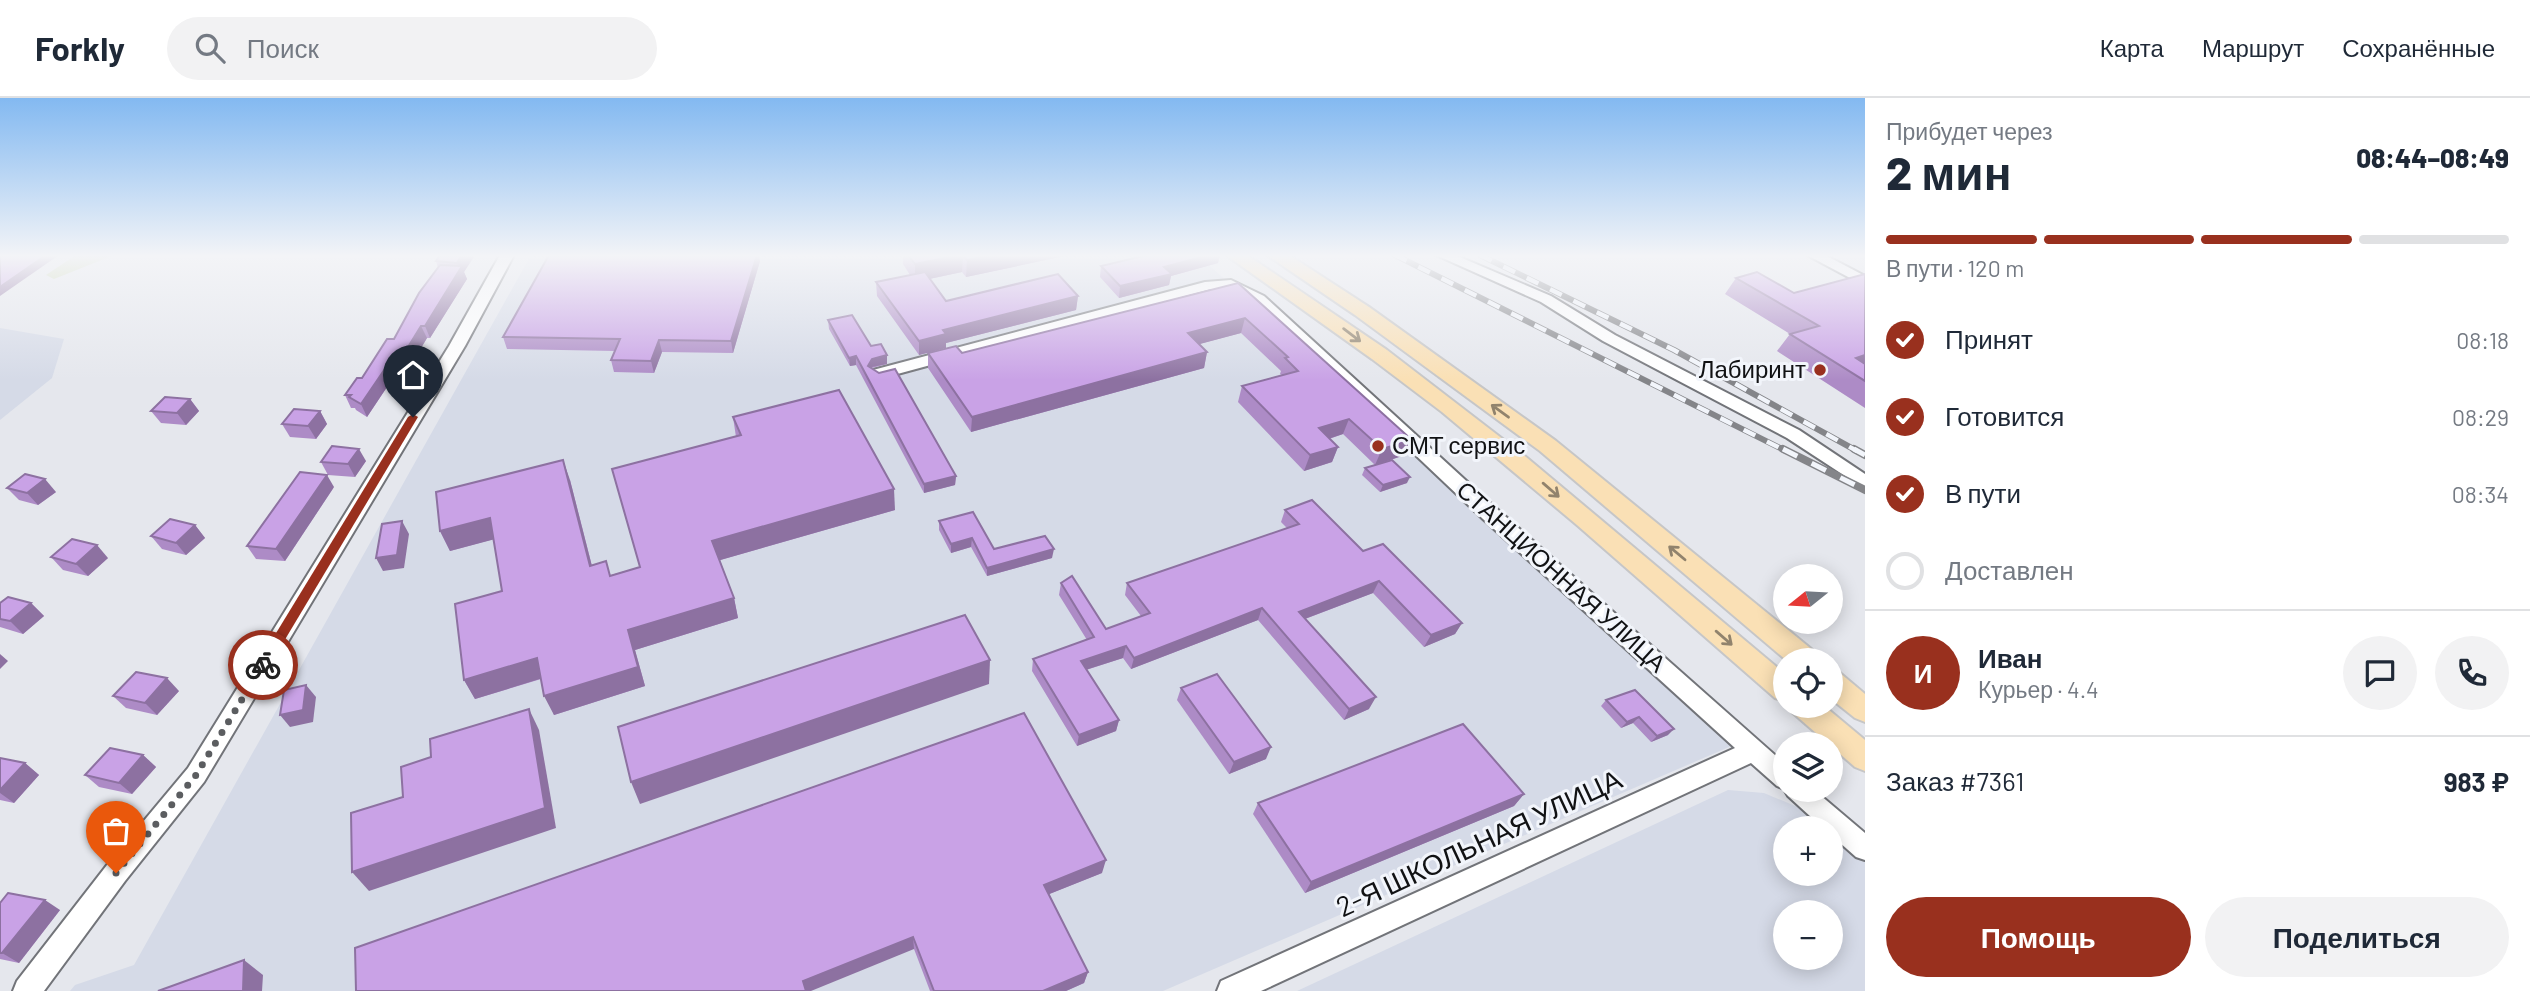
<!DOCTYPE html>
<html lang="ru">
<head>
<meta charset="utf-8">
<style>
	body { margin:0; font-family:Barlow,sans-serif; background:#f2f2f3; color:#1f2937; height:100vh; display:flex; flex-direction:column; font-size:26px; white-space:nowrap }
	* { box-sizing:border-box; margin:0 }
	p { font-size:23px; color:#747a83 }
	.icon { flex:none; width:38px; height:38px; fill:none; stroke:currentColor; stroke-width:2; stroke-linecap:round; stroke-linejoin:round }
	.map { position:relative; flex:1; overflow:hidden }
	.sheet { display:flex; flex-direction:column; background:#fff; width:665px }
	.sheet>* { flex:none }
	.needle { width:46px; rotate:252deg }
	.tools { position:absolute; left:1773px; top:466px; display:grid; gap:14px }
	.tools a { display:grid; place-items:center; width:70px; height:70px; border-radius:50%; background:#fff; box-shadow:0 4px 18px #0003; font-size:35px }
	.pin { position:absolute; display:grid; place-items:center; width:60px; height:60px; color:#fff; margin:-72px -30px; border-radius:50% 50% 50% 0; rotate:-45deg; box-shadow:0 0 7px #0007 }
	.pin .icon { rotate:45deg }
	.courier { position:absolute; display:grid; place-items:center; width:70px; height:70px; margin:-35px; border:5px solid #99301e; border-radius:50%; background:#fff; color:#222; box-shadow:0 2px 9px #0007 }
	.summary em { font-style:normal; font-weight:800 }
	.summary div { display:flex; flex-direction:column-reverse }
	.summary { display:flex; align-items:center; justify-content:space-between; height:119px; padding:0 21px }
	h1 { font-size:46px; font-weight:800; line-height:52px }
	.bar { display:grid; grid-template-columns:repeat(4,1fr); gap:10px 7px; align-content:center; height:84px; padding:0 21px }
	.bar i { height:9px; border-radius:5px; background:#e0e1e3 }
	.bar .selected { background:#99301e }
	.bar p { grid-column:span 4 }
	.line { display:flex; align-items:center; gap:18px; padding:0 21px; border-top:2px solid #e0e1e3 }
	.line div { flex:1 }
	.round { display:grid; place-items:center; flex:none; width:74px; height:74px; border-radius:37px; background:#f2f2f3 }
	ol { padding:0 21px; list-style:none }
	li { display:flex; align-items:center; gap:21px; height:77px }
	li p { margin-inline-start:auto }
	li .icon { padding:7px; border-radius:50%; background:#99301e; color:#fff; stroke-width:4 }
	li:last-child { color:#747a83 }
	li i { width:38px; height:38px; border:4px solid #e0e1e3; border-radius:50% }
	.primary-button { display:flex; gap:14px; margin-top:auto; padding:14px 21px }
	.primary-button a { flex:1; height:80px; border-radius:42px; background:#99301e; color:#fff; font-size:28px; font-weight:800; line-height:80px; text-align:center }
	.primary-button a+a { background:#f2f2f3; color:#1f2937 }
	header { display:flex; align-items:center; gap:42px; box-sizing:border-box; height:98px; padding:0 35px; background:#fff; border-bottom:2px solid #e0e1e3 }
	header strong { font-size:33px }
	nav { display:flex; gap:38px; margin-inline-start:auto; font-size:24px }
	.search { width:490px; height:63px; background:#f2f2f3; display:flex; align-items:center; gap:18px; box-sizing:border-box; padding:0 24px; border-radius:38px; color:#747a83; font-size:26px }
	main { display:flex; flex:1; min-height:0 }
	.map>svg:first-child { display:block }
</style>
</head>
<body>
<header>
<strong>Forkly</strong>
<div class="search"><svg class="icon" aria-label="search" viewBox="0 0 24 24"><circle cx="10" cy="10" r="6"/><path d="M15 15l6 6"/></svg>Поиск</div>
<nav><a>Карта</a><a>Маршрут</a><a>Сохранённые</a></nav>
</header>
<main>
<div class="map">
<svg width="1865" height="893" viewBox="0 0 1865 893">
	<rect width="100%" height="100%" fill="#e5e7ed"/>
	<g fill="#d5dae7" fill-rule="evenodd">
		<polygon points="531,157 1198,157 1736,646 1163,893 70,893 75,887 134,867"/>
		<polygon points="0,230 64,241 52,280 0,322"/>
		<path d="M1728 692 1764 695 1800 710 1839 733 1865 756V893H1297ZM1785 730H1830V775H1785ZM1785 814H1830V859H1785Z"/>
	</g>
	<polygon fill="#c7d5a3" points="76,157 114,157 54,181 46,177"/>
	<g fill="none" stroke-linecap="round" stroke-linejoin="round">
		<defs>
			<g id="minor">
				<polygon points="500,157 514,157 465,248 204,684 125,783 44,893 13,893 17,883 107,767 188,670 449,248"/>
				<polygon points="1436,157 1455,157 1551,198 1615,237 1799,332 1865,376 1865,391 1787,340 1603,243 1541,204"/>
				<polygon points="1807,157 1825,157 1865,178 1865,188"/>
				<polygon points="1231,182 1264,198 1497,411 1785,666 1785,691 1813,691 1865,735 1865,762 1856,759 1830,736 1830,730 1823,730 1788,698 1784,691 1777,688 1751,665 1261,893 1217,893 1221,883 1735,650 1483,421 1254,204 1228,191 1211,191 879,281 871,276 873,272 1205,184"/>
			</g>
			<g id="major">
				<polygon points="1226,157 1247,157 1387,252 1526,359 1785,576 1785,603 1775,600 1577,427 1442,314 1372,261"/>
				<polygon points="1267,157 1289,157 1369,209 1556,343 1815,554 1818,562 1786,562 1540,353 1355,217"/>
				<polygon points="1830,572 1840,575 1865,596 1865,624 1855,620 1830,600"/>
				<polygon points="1789,607 1823,607 1865,642 1865,673 1855,669 1793,615"/>
			</g>
		</defs>
		<use href="#minor" stroke="#727479" stroke-width="4"/>
		<use href="#major" stroke="#c6c6c7" stroke-width="4"/>
		<use href="#minor" fill="#fff" fill-rule="evenodd"/>
		<use href="#major" fill="#fae0b5" fill-rule="evenodd"/>
		<defs>
			<g id="rail-far1">
				<polyline points="1395,157 1786,353"/>
				<polyline points="1480,157 1674,252 1857,353"/>
			</g>
			<g id="rail">
				<polyline points="1783,351 1865,392"/>
				<polyline points="1854,351 1865,357"/>
			</g>
		</defs>
		<use href="#rail-far1" stroke="#848589" stroke-width="6"/>
		<use href="#rail" stroke="#848589" stroke-width="8"/>
		<use href="#rail-far1" stroke="#f2f5fb" stroke-width="4.5" stroke-dasharray="13" stroke-linecap="butt"/>
		<use href="#rail" stroke="#f2f5fb" stroke-width="5" stroke-dasharray="16" stroke-linecap="butt"/>
	</g>
	<g fill="#ad8bc6">
		<polygon points="440,157 475,157 464,174 467,181 430,240 427,240 406,275 397,274 367,319 356,312 355,310 351,310 345,297 362,280 394,241 438,170 436,163"/>
		<polygon points="903,157 1069,157 966,179 962,174 929,181 946,203 1078,198 1076,212 946,245 946,250 919,257 877,198 876,184 910,177 903,166"/>
		<polygon points="760,163 733,255 662,254 654,275 614,274 611,262 615,253 507,251 503,239"/>
		<polygon points="1218,165 1171,178 1169,187 1119,200 1100,179 1101,168"/>
		<polygon points="1865,176 1865,310 1777,253 1790,236 1725,196 1736,180 1794,195"/>
		<polygon points="1238,185 1412,342 1405,357 1375,367 1343,336 1329,341 1338,349 1332,364 1304,373 1238,304 1242,288 1282,277 1280,276 1281,273 1241,235 1199,246 1207,254 1204,270 971,334 928,270 928,255 962,255"/>
		<polygon points="828,222 887,257 887,266 872,270 879,275 956,378 955,387 924,395 856,267 850,268 829,231"/>
		<polygon points="190,301 199,313 186,327 161,325 151,313"/>
		<polygon points="320,313 327,326 316,341 290,339 282,326"/>
		<polygon points="733,319 895,412 720,462 734,500 738,520 635,552 645,588 554,617 541,581 475,601 464,582 502,493 494,441 450,453 440,433 570,382 592,468 611,477 640,469 736,339"/>
		<polygon points="366,363 355,379 328,377 321,364"/>
		<polygon points="1365,370 1407,385 1380,394 1362,377"/>
		<polygon points="334,389 285,463 256,461 247,448"/>
		<polygon points="7,390 56,394 38,407 19,402"/>
		<polygon points="1285,412 1363,453 1462,525 1455,536 1424,549 1373,495 1305,521 1369,611 1344,622 1258,522 1131,571 1123,560 1086,572 1119,622 1116,633 1077,648 1032,573 1033,561 1087,542 1059,497 1061,485 1106,531 1141,518 1125,497 1127,485 1287,430 1281,424"/>
		<polygon points="939,423 994,451 1052,460 987,478 971,449 951,455 939,432"/>
		<polygon points="195,427 205,440 186,457 162,451 151,438"/>
		<polygon points="51,459 108,460 88,478 63,472"/>
		<polygon points="0,505 31,505 44,518 23,536 0,529"/>
		<polygon points="1181,590 1266,661 1229,676 1177,602"/>
		<polygon points="1635,592 1668,637 1651,644 1633,625 1621,630 1601,608 1606,602"/>
		<polygon points="179,593 157,617 126,610 113,598"/>
		<polygon points="143,657 156,669 132,696 99,689 85,677"/>
		<polygon points="0,660 25,665 39,677 14,705 0,702"/>
		<polygon points="1524,696 1514,708 1305,795 1253,716 1258,705"/>
		<polygon points="1102,775 1049,796 1088,874 1084,885 1066,893 930,893 914,851 355,850"/>
		<polygon points="0,805 60,812 19,865 0,861"/>
	</g>
	<g fill="#8d71a1">
		<polygon points="46,157 59,157 0,198 0,189"/>
		<polygon points="462,157 475,157 464,174 467,181 430,240 425,228 460,172 457,165"/>
		<polygon points="757,157 759,157 760,163 733,255 731,243"/>
		<polygon points="963,157 962,174 915,184 915,166"/>
		<polygon points="991,157 1069,157 966,179 967,162"/>
		<polygon points="1210,157 1220,157 1218,165 1171,178 1169,187 1119,200 1120,188 1164,169"/>
		<polygon points="1078,198 1076,212 946,245 946,250 919,257 919,243 943,232"/>
		<polygon points="1245,220 1241,235 1185,250 1188,235"/>
		<polygon points="421,228 427,240 406,275 400,262"/>
		<polygon points="659,242 662,254 654,275 651,263"/>
		<polygon points="1207,254 1204,270 971,334 972,319"/>
		<polygon points="887,257 887,266 872,269 868,277 868,268 872,261"/>
		<polygon points="1865,257 1865,270 1856,260"/>
		<polygon points="856,258 856,267 850,268 849,260"/>
		<polygon points="391,262 397,274 367,319 361,306"/>
		<polygon points="190,301 199,313 186,327 177,315"/>
		<polygon points="320,313 327,326 316,341 308,328"/>
		<polygon points="1349,321 1343,336 1313,346 1319,330"/>
		<polygon points="1412,342 1405,357 1375,367 1382,351"/>
		<polygon points="1338,349 1332,364 1304,373 1310,357"/>
		<polygon points="359,351 366,363 355,379 348,366"/>
		<polygon points="563,362 570,382 597,488 590,468"/>
		<polygon points="327,377 334,389 285,463 276,451"/>
		<polygon points="956,378 955,387 924,395 924,386"/>
		<polygon points="1410,379 1407,385 1380,394 1383,387"/>
		<polygon points="45,381 56,394 38,407 27,395"/>
		<polygon points="894,391 895,412 717,463 712,443"/>
		<polygon points="490,420 499,440 450,453 440,433"/>
		<polygon points="402,423 409,436 404,470 383,473 376,460"/>
		<polygon points="195,427 205,440 186,457 176,445"/>
		<polygon points="972,440 971,449 951,455 951,446"/>
		<polygon points="97,447 108,460 88,478 76,466"/>
		<polygon points="1054,451 1052,460 987,478 987,470"/>
		<polygon points="1379,483 1373,495 1294,525 1299,514"/>
		<polygon points="734,500 738,520 635,552 645,588 554,617 544,598 628,532"/>
		<polygon points="31,505 44,518 23,536 10,523"/>
		<polygon points="1262,510 1258,522 1131,571 1134,560"/>
		<polygon points="1462,525 1455,536 1424,549 1431,537"/>
		<polygon points="1126,548 1123,560 1079,574 1081,563"/>
		<polygon points="0,556 8,563 0,571"/>
		<polygon points="537,560 546,579 475,601 464,582"/>
		<polygon points="990,562 989,586 640,706 631,684"/>
		<polygon points="167,580 179,593 157,617 145,605"/>
		<polygon points="306,587 316,599 313,624 290,629 280,617"/>
		<polygon points="1376,599 1369,611 1344,622 1349,611"/>
		<polygon points="529,611 539,632 556,730 369,793 352,774"/>
		<polygon points="1639,619 1633,625 1621,630 1627,624"/>
		<polygon points="1119,622 1116,633 1077,648 1079,637"/>
		<polygon points="1674,631 1668,637 1651,644 1657,638"/>
		<polygon points="1271,649 1266,661 1229,676 1234,664"/>
		<polygon points="143,657 156,669 132,696 119,685"/>
		<polygon points="25,665 39,677 14,705 0,695 0,692"/>
		<polygon points="1524,696 1514,708 1305,795 1311,784"/>
		<polygon points="1106,762 1102,775 1042,799 1044,787"/>
		<polygon points="45,802 60,812 19,865 2,855"/>
		<polygon points="913,839 914,851 811,893 806,893 803,883"/>
		<polygon points="244,862 263,877 262,893 243,893"/>
		<polygon points="1088,874 1084,885 1066,893 1043,893"/>
	</g>
	<g fill="#c9a2e6" stroke="#8d71a1" stroke-width="2">
		<polygon points="0,157 46,157 0,189"/>
		<polygon points="440,157 462,157 457,165 436,163"/>
		<polygon points="549,157 757,157 731,243 659,242 651,263 611,262 620,241 503,239"/>
		<polygon points="908,157 960,157 915,166"/>
		<polygon points="963,157 991,157 967,162"/>
		<polygon points="1147,157 1210,157 1164,169 1172,176 1120,188 1101,168"/>
		<polygon points="440,167 462,168 425,228 421,228 400,262 391,262 361,306 349,299 351,297 345,297 357,280 362,280 387,241 394,241 419,195"/>
		<polygon points="925,174 946,203 1058,176 1078,198 943,232 946,236 919,243 876,184"/>
		<polygon points="1757,174 1794,195 1865,176 1865,257 1856,260 1865,266 1865,283 1790,236 1819,228 1736,180"/>
		<polygon points="1238,185 1412,342 1382,351 1349,321 1319,330 1338,349 1310,357 1242,288 1298,273 1285,260 1288,259 1245,220 1188,235 1207,254 972,319 928,255 956,248 962,255"/>
		<polygon points="852,217 871,248 881,246 887,257 872,261 868,268 879,275 895,271 956,378 924,386 856,258 849,260 828,222"/>
		<polygon points="839,292 894,391 712,443 734,500 628,532 638,569 544,598 537,560 464,582 455,506 502,493 490,420 440,433 436,394 563,362 590,468 606,463 610,478 640,469 612,371 741,337 733,319"/>
		<polygon points="165,299 190,301 177,315 151,313"/>
		<polygon points="294,311 320,313 308,328 282,326"/>
		<polygon points="332,348 359,351 348,366 321,364"/>
		<polygon points="1392,362 1410,379 1383,387 1365,370"/>
		<polygon points="300,374 327,377 276,451 247,448"/>
		<polygon points="25,376 45,381 27,395 7,390"/>
		<polygon points="1312,402 1363,453 1383,446 1462,525 1431,537 1379,483 1299,514 1376,599 1349,611 1262,510 1134,560 1126,548 1081,563 1119,622 1079,637 1033,561 1094,539 1061,485 1072,478 1106,531 1150,515 1127,485 1299,426 1285,412"/>
		<polygon points="973,414 994,451 1045,438 1054,451 987,470 972,440 951,446 939,423"/>
		<polygon points="170,421 195,427 176,445 151,438"/>
		<polygon points="402,423 397,457 376,460 382,426"/>
		<polygon points="72,441 97,447 76,466 51,459"/>
		<polygon points="8,499 31,505 10,523 0,521 0,505"/>
		<polygon points="965,517 990,562 631,684 618,629"/>
		<polygon points="136,574 167,580 145,605 113,598"/>
		<polygon points="1217,576 1271,649 1234,664 1181,590"/>
		<polygon points="306,587 303,612 280,617 284,592"/>
		<polygon points="1635,592 1674,631 1657,638 1639,619 1627,624 1606,602"/>
		<polygon points="529,611 545,710 352,774 351,715 403,699 401,669 431,659 430,641"/>
		<polygon points="1024,615 1106,762 1044,787 1088,874 1043,893 934,893 913,839 803,883 806,893 356,893 355,850"/>
		<polygon points="1463,626 1524,696 1311,784 1258,705"/>
		<polygon points="110,650 143,657 119,685 85,677"/>
		<polygon points="0,660 25,665 0,692"/>
		<polygon points="8,795 45,802 2,855 0,855 0,805"/>
		<polygon points="244,862 243,893 158,893"/>
	</g>
	<defs><path id="oneway-shaft" d="M-6 0H5M1.5-3L5.5 0L1.5 3" fill="none" stroke-width="1.6" stroke-linecap="round" stroke-linejoin="round" transform="scale(1.75)"/></defs>
	<g stroke="#91836d">
		<use href="#oneway-shaft" transform="translate(1352 237) rotate(37)"/>
		<use href="#oneway-shaft" transform="translate(1500 313) rotate(-144)"/>
		<use href="#oneway-shaft" transform="translate(1551 392) rotate(41)"/>
		<use href="#oneway-shaft" transform="translate(1677 455) rotate(-140)"/>
		<use href="#oneway-shaft" transform="translate(1724 540) rotate(41)"/>
	</g>
	<linearGradient id="sky" x2="0" y2="1"><stop stop-color="#83b9f1"/><stop offset="0.56" stop-color="#f3f4f7"/><stop offset="1" stop-color="#f3f4f7" stop-opacity="0"/></linearGradient>
	<rect width="1865" height="282" fill="url(#sky)"/>
	<polygon fill="#99301e" points="413,316 418,319 268,570 259,570 259,563 408,319"/>
	<g fill="none" stroke-linecap="round" stroke-linejoin="round">
		<polyline stroke="#5b5d60" stroke-width="7" stroke-dasharray="0 12.6" points="116,775 196,677 263,567"/>
	</g>
	<g fill="#99301e" stroke="#f2f5fb" stroke-width="2.5">
		<circle cx="1820" cy="272" r="7"/>
		<circle cx="1378" cy="348" r="7"/>
	</g>
	<g text-anchor="middle" stroke-width="6" stroke-linejoin="round" paint-order="stroke">
		<g font-size="24" fill="#111214" stroke="#f2f5fb" text-anchor="end">
			<text x="1806" y="280">Лабиринт</text>
			<text x="1392" y="356" text-anchor="start">СМТ сервис</text>
		</g>
		<g font-size="24" fill="#111214" stroke="#f2f5fb">
			<text transform="translate(1561 479) rotate(42)" y="8">СТАНЦИОННАЯ УЛИЦА</text>
		</g>
		<g font-size="28" fill="#111214" stroke="#f2f5fb">
			<text transform="translate(1479 745) rotate(-25)" y="10">2-Я ШКОЛЬНАЯ УЛИЦА</text>
		</g>
	</g>
</svg>
<div class="tools">
<a><svg class="needle" viewBox="-14 -14 28 28"><path d="M0-13l5 13h-10z" fill="#e53935"/><path d="M0 13l5-13h-10z" fill="#747a83"/></svg></a>
<a><svg class="icon" aria-label="locate" viewBox="0 0 24 24"><circle cx="12" cy="12" r="6"/><path d="M12 2v4M12 18v4M2 12h4M18 12h4"/></svg></a>
<a><svg class="icon" aria-label="layers" viewBox="0 0 24 24"><path d="M12 4l9 5-9 5-9-5zM3 14l9 5 9-5"/></svg></a>
<a>+</a>
<a>−</a>
</div>
<div class="pin" style="left:116px;top:775px;background:#ea580c"><svg class="icon" aria-label="bag" viewBox="0 0 24 24"><path d="M5 8h14l-1 12H6zM9 8a3 3 0 0 1 6 0"/></svg></div>
<div class="pin" style="left:413px;top:319px;background:#1f2937"><svg class="icon" aria-label="home" viewBox="0 0 24 24"><path d="M3 11l9-7 9 7M6 9v11h12V9"/></svg></div>
<div class="courier" style="left:263px;top:567px"><svg class="icon" aria-label="bike" viewBox="0 0 24 24"><circle cx="6" cy="16" r="4"/><circle cx="18" cy="16" r="4"/><path d="M6 16l4-8h5l3 8M10 8l3 8H6M13 5h3"/></svg></div>
</div>
<section class="sheet">
<div class="summary"><div><h1>2 мин</h1><p>Прибудет через</p></div><em>08:44–08:49</em></div>
<div class="bar"><i class="selected"></i><i class="selected"></i><i class="selected"></i><i></i><p>В пути · 120 m</p></div>
<ol>
<li><svg class="icon" aria-label="check" viewBox="0 0 24 24"><path d="M5 12l5 5 9-10"/></svg>Принят<p>08:18</p></li>
<li><svg class="icon" aria-label="check" viewBox="0 0 24 24"><path d="M5 12l5 5 9-10"/></svg>Готовится<p>08:29</p></li>
<li><svg class="icon" aria-label="check" viewBox="0 0 24 24"><path d="M5 12l5 5 9-10"/></svg>В пути<p>08:34</p></li>
<li><i></i>Доставлен</li>
</ol>
<div class="line" style="height:126px"><b class="round" style="background:#99301e;color:#fff">И</b><div><b>Иван</b><p>Курьер · 4.4</p></div><a class="round"><svg class="icon" aria-label="chat" viewBox="0 0 24 24"><path d="M4 5h16v11H9l-5 4z"/></svg></a><a class="round"><svg class="icon" aria-label="phone" viewBox="0 0 24 24"><path d="M5 4h4l2 5-3 2q2 4 5 5l2-3 5 2v4C11 20 4 13 5 4z"/></svg></a></div>
<div class="line" style="height:91px"><div>Заказ #7361</div><b>983 ₽</b></div>
<div class="primary-button"><a>Помощь</a><a>Поделиться</a></div>
</section>
</main>
</body>
</html>
